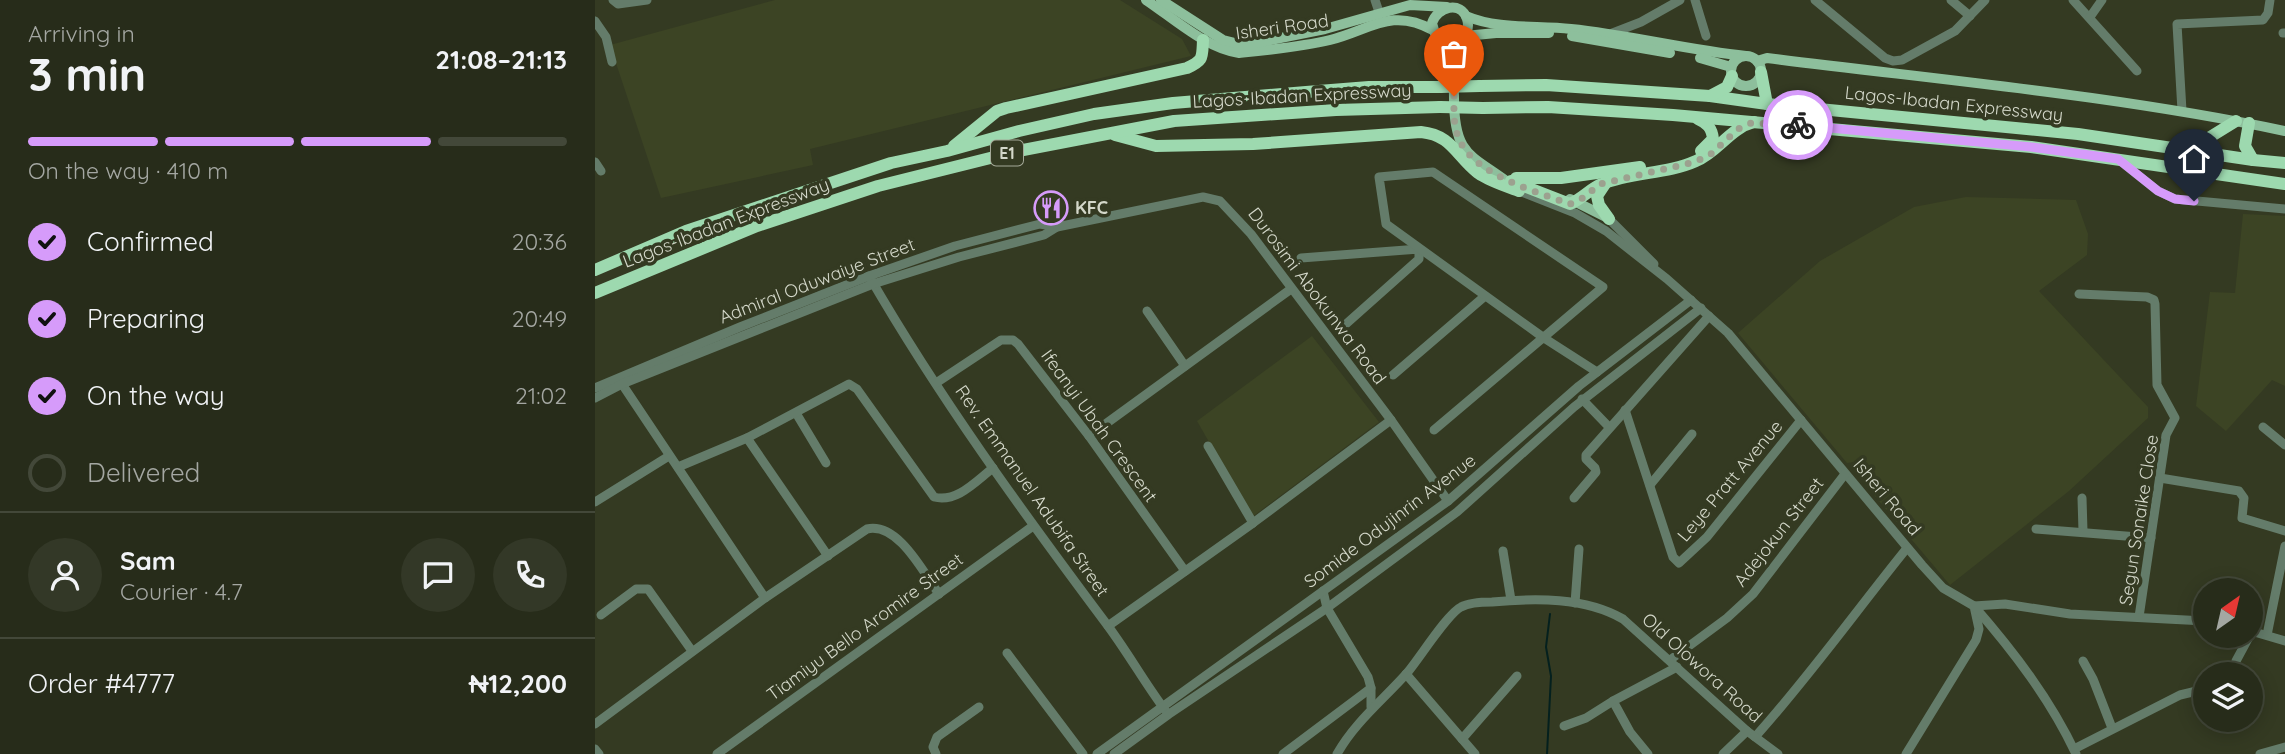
<!DOCTYPE html>
<html lang="en">
<head>
<meta charset="utf-8">
<style>
	body { margin:0; font-family:Quicksand,sans-serif; background:#333827; color:#f1f3f6; height:100vh; display:flex; flex-direction:column; font-size:26px; white-space:nowrap }
	* { box-sizing:border-box; margin:0 }
	p { font-size:23px; color:#a4a7a2 }
	.icon { flex:none; width:38px; height:38px; fill:none; stroke:currentColor; stroke-width:2; stroke-linecap:round; stroke-linejoin:round }
	.map { position:relative; flex:1; overflow:hidden }
	.details { display:flex; flex-direction:column; background:#272c1a; width:595px }
	.details>* { flex:none }
	.needle { width:46px; rotate:34deg }
	.buttons { position:absolute; left:1598px; top:578px; display:grid; gap:14px }
	.buttons a { display:grid; place-items:center; width:70px; height:70px; border-radius:50%; background:#272c1a; box-shadow:0 4px 18px #0003,0 0 0 2px #434839; font-size:35px }
	.pin { position:absolute; display:grid; place-items:center; width:60px; height:60px; color:#fff; margin:-72px -30px; border-radius:50% 50% 50% 0; rotate:-45deg; box-shadow:0 0 7px #0007 }
	.pin .icon { rotate:45deg }
	.courier { position:absolute; display:grid; place-items:center; width:70px; height:70px; margin:-35px; border:5px solid #d69bfa; border-radius:50%; background:#fff; color:#222; box-shadow:0 2px 9px #0007 }
	.overview em { font-style:normal; font-weight:700 }
	.overview div { display:flex; flex-direction:column-reverse }
	.overview { display:flex; align-items:center; justify-content:space-between; height:119px; padding:0 28px }
	h1 { font-size:46px; font-weight:700; line-height:52px }
	.bar { display:grid; grid-template-columns:repeat(4,1fr); gap:10px 7px; align-content:center; height:84px; padding:0 28px }
	.bar i { height:9px; border-radius:5px; background:#434839 }
	.bar .on { background:#d69bfa }
	.bar p { grid-column:span 4 }
	.line { display:flex; align-items:center; gap:18px; padding:0 28px; border-top:2px solid #434839 }
	.line div { flex:1 }
	.round { display:grid; place-items:center; flex:none; width:74px; height:74px; border-radius:37px; background:#333827 }
	ol { padding:0 28px; list-style:none }
	li { display:flex; align-items:center; gap:21px; height:77px }
	li p { margin-inline-start:auto }
	li .icon { padding:7px; border-radius:50%; background:#d69bfa; color:#111; stroke-width:4 }
	li:last-child { color:#a4a7a2 }
	li i { width:38px; height:38px; border:4px solid #434839; border-radius:50% }
	main { display:flex; flex:1; min-height:0 }
	.map>svg:first-child { display:block }
</style>
</head>
<body>
<main>
<section class="details">
<div class="overview"><div><h1>3 min</h1><p>Arriving in</p></div><em>21:08–21:13</em></div>
<div class="bar"><i class="on"></i><i class="on"></i><i class="on"></i><i></i><p>On the way · 410 m</p></div>
<ol>
<li><svg class="icon" aria-label="check" viewBox="0 0 24 24"><path d="M5 12l5 5 9-10"/></svg>Confirmed<p>20:36</p></li>
<li><svg class="icon" aria-label="check" viewBox="0 0 24 24"><path d="M5 12l5 5 9-10"/></svg>Preparing<p>20:49</p></li>
<li><svg class="icon" aria-label="check" viewBox="0 0 24 24"><path d="M5 12l5 5 9-10"/></svg>On the way<p>21:02</p></li>
<li><i></i>Delivered</li>
</ol>
<div class="line" style="height:126px"><a class="round"><svg class="icon" aria-label="person" viewBox="0 0 24 24"><circle cx="12" cy="8" r="4"/><path d="M4 21q1-7 8-7t8 7"/></svg></a><div><b>Sam</b><p>Courier · 4.7</p></div><a class="round"><svg class="icon" aria-label="chat" viewBox="0 0 24 24"><path d="M4 5h16v11H9l-5 4z"/></svg></a><a class="round"><svg class="icon" aria-label="phone" viewBox="0 0 24 24"><path d="M5 4h4l2 5-3 2q2 4 5 5l2-3 5 2v4C11 20 4 13 5 4z"/></svg></a></div>
<div class="line" style="height:91px"><div>Order #4777</div><b>₦12,200</b></div>
</section>
<div class="map">
<svg width="1690" height="754" viewBox="0 0 1690 754">
	<rect width="100%" height="100%" fill="#343a22"/>
	<g fill="#3c4424">
		<polygon points="180,0 525,0 587,39 596,56 215,149 218,165 66,198 15,45"/>
		<polygon points="1371,197 1481,200 1493,234 1492,255 1444,291 1553,407 1553,418 1474,491 1355,585 1268,482 1270,476 1259,462 1252,463 1143,333 1225,261 1319,207"/>
		<polygon points="1648,214 1690,216 1690,386 1677,380 1631,431 1601,406 1615,292 1640,293"/>
		<polygon points="717,336 784,422 657,517 602,421"/>
	</g>
	<g fill="none" stroke-linecap="round" stroke-linejoin="round">
		<polyline stroke="#04201e" stroke-width="2" points="952,754 956,676 951,647 955,614"/>
		<g stroke="#647c6a" stroke-width="9">
			<polyline points="18,0 23,4 52,0"/>
			<polyline points="780,0 784,12"/>
			<polyline points="1100,0 1111,36"/>
			<polyline points="1220,0 1290,58 1298,61 1307,60 1360,31 1390,0"/>
			<polyline points="1356,0 1375,16"/>
			<polyline points="1478,0 1542,71"/>
			<polyline points="1495,17 1507,0"/>
			<polyline points="0,21 11,37 17,62"/>
			<polyline points="1688,33 1690,33"/>
			<polyline points="1015,34 1046,22 1085,0"/>
			<polyline points="1587,111 1582,24 1668,20 1673,13 1675,0"/>
			<polyline points="1524,160 1563,191 1580,199 1690,209"/>
			<polyline points="0,162 6,171"/>
			<polyline points="924,191 980,213 1011,231 1072,279 1133,333 1327,565 1348,588 1379,606 1384,629 1381,640 1311,754"/>
			<polyline points="1014,219 1059,264"/>
			<polyline points="706,258 824,249 824,259 751,324"/>
			<path d="M274 276C344 397 427 511 510 622 532 651 549 682 570 710"/>
			<polyline points="1484,294 1552,297 1559,300 1560,304 1562,385 1580,418 1571,435 1544,617"/>
			<polyline points="552,311 590,366"/>
			<polyline points="798,375 890,296"/>
			<polyline points="25,381 170,598"/>
			<polyline points="341,383 406,340 418,340 423,344 494,436 590,571"/>
			<polyline points="0,388 145,327 274,276 360,246 445,224 462,227"/>
			<polyline points="0,398 27,384 278,284 364,257 449,235 462,227 608,197 625,201 656,234 796,420 853,501"/>
			<polyline points="987,399 1014,427"/>
			<polyline points="1030,410 1078,557 1084,563 1112,537 1206,420"/>
			<polyline points="201,413 231,463"/>
			<polyline points="1668,427 1690,445"/>
			<polyline points="839,430 1008,287 838,172 784,177 791,224 949,338 1002,372"/>
			<polyline points="494,436 696,289"/>
			<polyline points="152,438 233,556"/>
			<polyline points="613,446 658,523"/>
			<path d="M83 467 152 438 254 384 262 389 339 497C362 503 381 481 398 468"/>
			<polyline points="1565,478 1644,491 1649,498 1647,518 1690,531"/>
			<polyline points="1055,485 1097,434"/>
			<polyline points="979,498 1001,472 1000,468 991,459 991,455 1114,316"/>
			<polyline points="1487,498 1488,531"/>
			<polyline points="0,502 74,456"/>
			<polyline points="1441,529 1556,538"/>
			<polyline points="908,551 916,600"/>
			<polyline points="728,591 732,608 773,677 776,688 776,707"/>
			<polyline points="980,603 984,549"/>
			<polyline points="6,615 41,589 53,589 97,651"/>
			<polyline points="513,626 658,523 796,420"/>
			<polyline points="1656,631 1690,641"/>
			<polyline points="1672,635 1690,546"/>
			<polyline points="412,653 488,754"/>
			<polyline points="1075,660 1132,618 1158,594 1250,474"/>
			<polyline points="1488,661 1498,679 1517,728"/>
			<polyline points="811,674 880,754"/>
			<polyline points="1637,674 1641,661 1655,635"/>
			<polyline points="1018,701 1035,732 1053,754"/>
			<path d="M0 724 170 598 272 529C303 522 328 572 344 594"/>
			<polyline points="969,726 991,718 1018,701 1082,667"/>
			<path d="M1160 737C1214 677 1261 611 1312 548"/>
			<polyline points="867,739 922,676"/>
			<polyline points="0,749 4,754"/>
			<polyline points="1479,749 1585,695 1610,689"/>
			<polyline points="122,754 438,526"/>
			<polyline points="341,754 338,747 342,737 384,707"/>
			<polyline points="502,754 853,501 984,386 1096,300"/>
			<polyline points="519,754 574,714 732,608 862,512 979,407 1106,308"/>
			<polyline points="688,754 776,688"/>
			<path d="M742 754C760 722 788 700 812 673 824 659 853 613 866 607 875 602 888 602 897 602 940 598 990 597 1028 619L1152 731 1183 754"/>
			<polyline points="1128,754 1152,731"/>
			<path d="M1481 754C1455 699 1419 652 1379 606L1410 604 1475 614 1610 621"/>
			<polyline points="1665,754 1690,747"/>
		</g>
		<g stroke="#8dbf9c" stroke-width="10">
			<path d="M551 0C578 18 612 49 644 53 674 50 706 47 735 40 775 30 796 7 838 30"/>
			<polyline points="566,0 628,40 640,43 661,43 730,29 815,5 852,7"/>
			<path d="M871 16C904 30 941 25 976 29 1035 35 1092 50 1151 56"/>
			<polyline points="870,36 901,33 954,33"/>
			<polyline points="977,36 1075,53"/>
			<path d="M868 38 854 43 841 37 837 23C842 7 866 0 872 19 877 33 862 47 859 60 857 72 859 86 859 98 859 158 877 154 918 186"/>
			<circle cx="1151" cy="71" r="15"/>
			<polyline points="1105,58 1136,67"/>
			<path d="M1162 61 1172 58C1345 80 1519 95 1690 131"/>
			<polyline points="975,199 1011,217"/>
		</g>
		<g stroke="#9dd9af" stroke-width="12">
			<polyline points="1166,72 1172,104"/>
			<polyline points="885,86 951,85 1115,96 1172,104 1483,134 1658,160 1690,163"/>
			<polyline points="1115,96 1132,87 1137,76"/>
			<polyline points="888,108 953,107 1078,115 1436,147 1690,184"/>
			<path d="M1103 119C1112 123 1117 128 1118 139L1106 151"/>
			<polyline points="1654,123 1650,146 1658,160"/>
			<path d="M520 135 561 146 658 144 826 132C857 135 861 156 883 173 894 181 910 186 924 191"/>
			<path d="M359 146 402 111 411 108 592 68C609 60 607 58 608 40"/>
			<polyline points="1594,150 1641,121"/>
			<polyline points="921,178 966,178 1045,167"/>
			<path d="M916 181 975 204C987 199 996 188 1007 184 1037 172 1072 174 1101 161 1123 152 1135 128 1159 122"/>
			<polyline points="1010,184 1002,196 1004,205 1014,219"/>
			<polyline points="0,270 91,231 296,163 352,151 424,131 499,114 578,103 711,92 774,87 845,87"/>
			<polyline points="0,293 162,226 283,186 423,151 579,121 741,110 845,107"/>
		</g>
		<g stroke="#9dd9af" stroke-width="12">
			<polyline points="845,87 885,86"/>
			<polyline points="845,107 888,108"/>
		</g>
	</g>
	<g fill="none" stroke-linecap="round" stroke-linejoin="round">
		<path stroke="#9ca18f" stroke-width="7" stroke-dasharray="0 12.6" d="M859 96C859 110 858 126 864 139 879 175 942 192 975 204L988 198 1005 184 1100 162 1116 154 1143 129 1156 123 1203 125"/>
		<polyline stroke="#d69bfa" stroke-width="9" points="1203,125 1436,147 1523,159 1563,191 1580,199 1599,201"/>
	</g>
	<defs>
		<symbol id="restaurant-ring" viewBox="-11 -11 22 22"><circle r="9.5" fill="#343a22" stroke="#d69bfa" stroke-width="1.5"/><path d="M-5-6h1v4h1v-4h1v4h1v-4h1v5L-1.5 .5V6h-2V.5L-5-1ZM5-6V6H3V1.5H1.5Q1.5-4 5-6Z" fill="#d69bfa"/></symbol>
	</defs>
	<g fill-rule="evenodd">
		<use href="#restaurant-ring" x="437" y="189" width="38" height="38"/>
	</g>
	<g text-anchor="middle" stroke-width="7" stroke-linejoin="round" paint-order="stroke">
		<rect fill="#343a22" stroke="#a4a998" stroke-width="2" x="396" y="140.5" width="32" height="25" rx="5"/>
		<g font-size="16" font-weight="bold" fill="#d4d8ca">
			<text x="412" y="159">E1</text>
		</g>
		<g font-size="18" fill="#d4d8ca" stroke="#343a22">
			<text transform="translate(687 27) rotate(-8)" y="6">Isheri Road</text>
			<text transform="translate(707 96) rotate(-3)" y="6">Lagos-Ibadan Expressway</text>
			<text transform="translate(1359 104) rotate(6)" y="6">Lagos-Ibadan Expressway</text>
			<text transform="translate(131 223) rotate(-21)" y="6">Lagos-Ibadan Expressway</text>
			<text transform="translate(222 281) rotate(-21)" y="6">Admiral Oduwaiye Street</text>
			<text transform="translate(722 296) rotate(53)" y="6">Durosimi Abokunwa Road</text>
			<text transform="translate(504 426) rotate(54)" y="6">Ifeanyi Ubah Crescent</text>
			<text transform="translate(1135 481) rotate(-50)" y="6">Leye Pratt Avenue</text>
			<text transform="translate(437 491) rotate(55)" y="6">Rev. Emmanuel Adubifa Street</text>
			<text transform="translate(1292 497) rotate(50)" y="6">Isheri Road</text>
			<text transform="translate(1544 520) rotate(-81)" y="6">Segun Sonaike Close</text>
			<text transform="translate(795 521) rotate(-37)" y="6">Somide Odujinrin Avenue</text>
			<text transform="translate(1184 532) rotate(-52)" y="6">Adejokun Street</text>
			<text transform="translate(270 627) rotate(-36)" y="6">Tiamiyu Bello Aromire Street</text>
			<text transform="translate(1107 668) rotate(42)" y="6">Old Olowora Road</text>
		</g>
		<g font-size="18" font-weight="bold" fill="#d4d8ca" stroke="#343a22" text-anchor="start">
			<text x="480" y="214">KFC</text>
		</g>
	</g>
</svg>
<div class="buttons">
<a><svg class="needle" viewBox="-14 -14 28 28"><path d="M0-13l5 13h-10z" fill="#e53935"/><path d="M0 13l5-13h-10z" fill="#a4a7a2"/></svg></a>
<a><svg class="icon" aria-label="layers" viewBox="0 0 24 24"><path d="M12 4l9 5-9 5-9-5zM3 14l9 5 9-5"/></svg></a>
</div>
<div class="pin" style="left:859px;top:96px;background:#ea580c"><svg class="icon" aria-label="bag" viewBox="0 0 24 24"><path d="M5 8h14l-1 12H6zM9 8a3 3 0 0 1 6 0"/></svg></div>
<div class="pin" style="left:1599px;top:201px;background:#1f2937"><svg class="icon" aria-label="home" viewBox="0 0 24 24"><path d="M3 11l9-7 9 7M6 9v11h12V9"/></svg></div>
<div class="courier" style="left:1203px;top:125px"><svg class="icon" aria-label="bike" viewBox="0 0 24 24"><circle cx="6" cy="16" r="4"/><circle cx="18" cy="16" r="4"/><path d="M6 16l4-8h5l3 8M10 8l3 8H6M13 5h3"/></svg></div>
</div>
</main>
</body>
</html>
